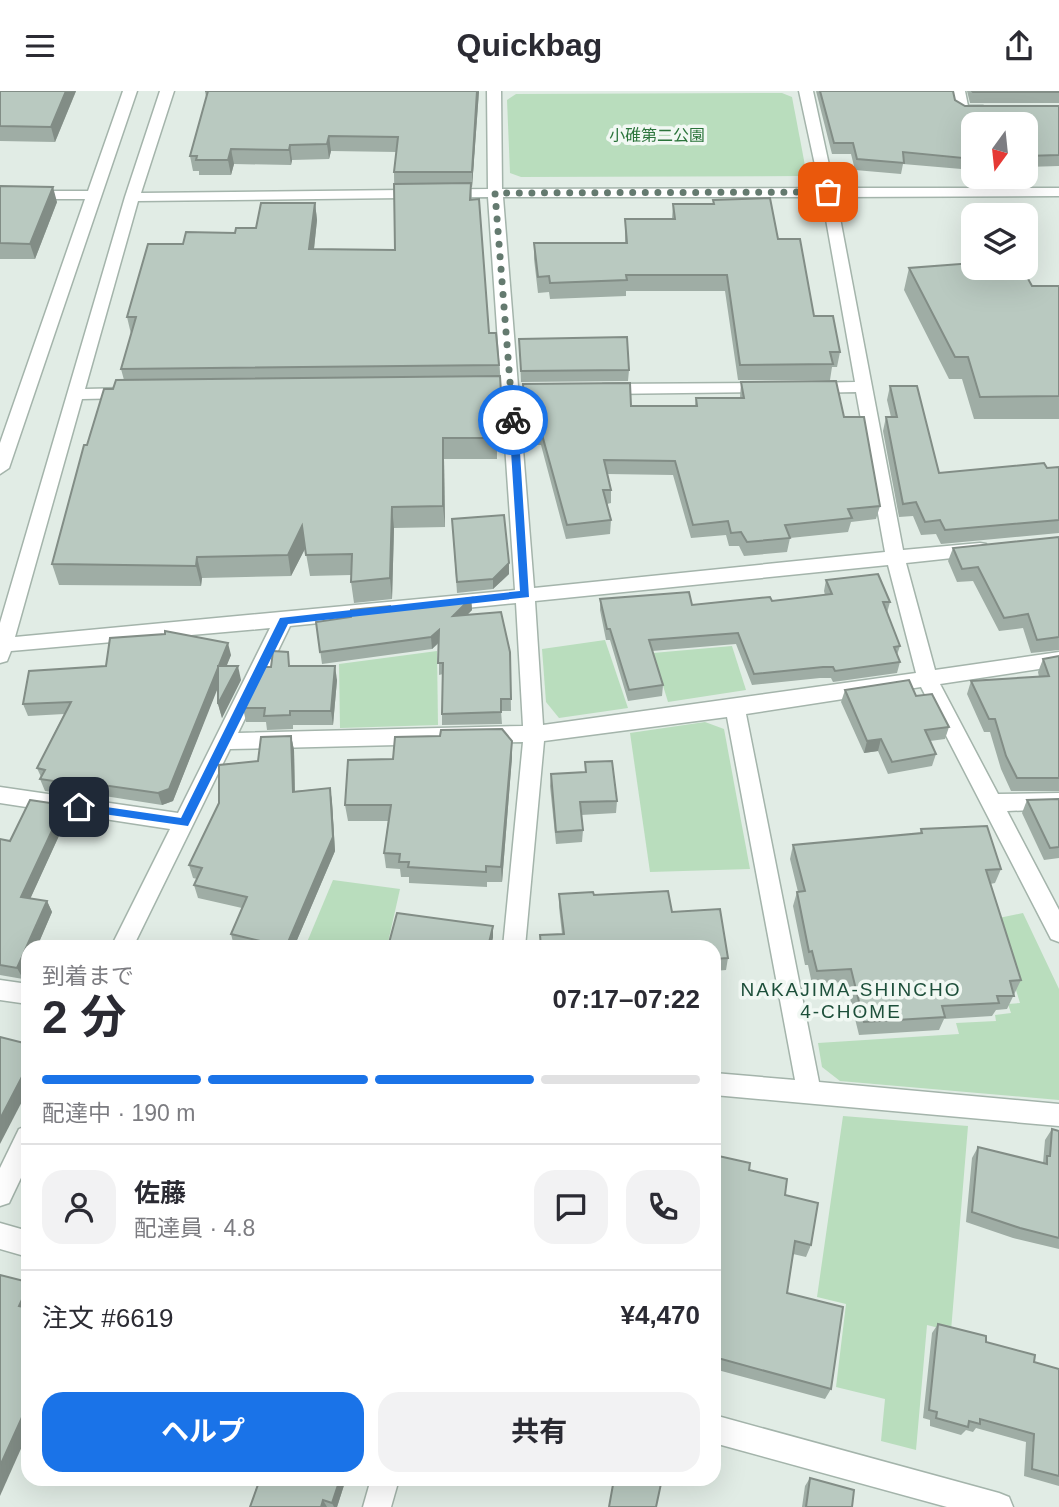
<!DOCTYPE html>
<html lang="ja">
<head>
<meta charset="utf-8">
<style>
	body { margin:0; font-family:Helvetica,"Noto Sans JP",sans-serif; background:#f2f2f3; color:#2b2b33; height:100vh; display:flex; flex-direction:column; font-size:26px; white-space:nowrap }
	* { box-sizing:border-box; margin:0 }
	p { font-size:23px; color:#7c7c81 }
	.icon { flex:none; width:38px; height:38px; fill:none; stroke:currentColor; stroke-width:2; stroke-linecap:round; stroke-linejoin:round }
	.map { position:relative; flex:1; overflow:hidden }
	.side { position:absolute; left:21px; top:849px; width:700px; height:546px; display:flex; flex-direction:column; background:#fff; border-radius:21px; box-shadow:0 7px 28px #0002 }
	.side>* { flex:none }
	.needle { width:46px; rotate:195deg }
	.buttons { position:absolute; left:961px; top:21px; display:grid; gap:14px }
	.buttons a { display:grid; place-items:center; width:77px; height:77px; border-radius:14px; background:#fff; box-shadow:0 7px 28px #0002; font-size:35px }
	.pin { position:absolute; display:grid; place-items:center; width:60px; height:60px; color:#fff; margin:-30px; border-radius:14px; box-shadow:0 4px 10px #0006 }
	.courier { position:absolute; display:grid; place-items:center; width:70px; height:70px; margin:-35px; border:5px solid #1a73e8; border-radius:50%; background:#fff; color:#222; box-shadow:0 2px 9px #0007 }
	.overview em { font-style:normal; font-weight:700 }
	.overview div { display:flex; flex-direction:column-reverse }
	.overview { display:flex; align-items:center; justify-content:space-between; height:119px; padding:0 21px }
	h1 { font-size:46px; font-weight:700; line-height:52px }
	.bar { display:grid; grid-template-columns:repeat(4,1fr); gap:10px 7px; align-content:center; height:84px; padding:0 21px }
	.bar i { height:9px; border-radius:5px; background:#e1e1e2 }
	.bar .on { background:#1a73e8 }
	.bar p { grid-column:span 4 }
	.line { display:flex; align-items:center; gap:18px; padding:0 21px; border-top:2px solid #e1e1e2 }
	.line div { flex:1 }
	.round { display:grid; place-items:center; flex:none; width:74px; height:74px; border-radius:21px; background:#f2f2f3 }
	.primary-button { display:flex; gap:14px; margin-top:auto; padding:14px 21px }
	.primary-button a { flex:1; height:80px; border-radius:21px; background:#1a73e8; color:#fff; font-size:28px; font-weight:700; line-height:80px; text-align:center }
	.primary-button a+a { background:#f2f2f3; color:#2b2b33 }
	header { display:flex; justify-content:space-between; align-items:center; height:91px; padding:0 21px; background:#fff; font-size:32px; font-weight:700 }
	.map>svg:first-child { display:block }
</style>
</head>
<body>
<header><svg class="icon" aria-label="menu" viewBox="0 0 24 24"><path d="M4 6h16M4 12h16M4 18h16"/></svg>Quickbag<svg class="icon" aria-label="share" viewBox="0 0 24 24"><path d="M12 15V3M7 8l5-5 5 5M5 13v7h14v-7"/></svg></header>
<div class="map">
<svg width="1059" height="1416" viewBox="0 0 1059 1416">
	<rect width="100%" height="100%" fill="#e1ece5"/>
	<g fill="#b9ddbd">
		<polygon points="782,2 792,6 807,85 521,86 510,82 507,9 516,3"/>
		<polygon points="605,549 628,617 559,627 546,611 542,558"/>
		<polygon points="732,555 746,599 668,611 653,562"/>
		<polygon points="437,560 438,634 340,637 339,573"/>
		<polygon points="705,631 724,638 750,778 650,781 630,642"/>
		<polygon points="333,789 400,798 387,856 305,856"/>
		<polygon points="1023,822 1059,898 1059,1009 840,990 822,976 818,952 959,943 956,932 996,930 995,924 1011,922 1008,913 1020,912 994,828"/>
		<polygon points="843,1025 968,1035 951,1240 927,1234 916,1359 881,1350 885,1308 836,1296 846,1213 817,1206"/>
	</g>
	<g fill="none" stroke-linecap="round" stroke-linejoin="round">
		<defs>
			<g id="minor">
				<polygon points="123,0 137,0 9,377 0,383 0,352 85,108 0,108 0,100 88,100"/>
				<path d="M160 0H174L141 102 488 98 487 0H501L502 98 820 97 799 0H813L834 97H1059V105L836 106 903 459 980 452 986 453 989 458 986 463 980 464 906 472 935 579 1059 561V575L940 593 998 703 1059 702V718L1007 720 1059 819V851L1051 848 921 596 746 623 819 991 1059 1013V1035L714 1004V982L795 989 727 626 544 650 525 856H503L523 651 230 658 133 856H111L170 738 0 712V696L178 722 270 537 11 560 7 570 0 572V532L125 106ZM488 106 515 499 15 546 82 308 130 307 138 302 130 297 85 298 138 110ZM503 106H822L855 291 809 292 801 297 809 302 856 301 885 461 534 497ZM888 474 916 582 543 634 535 510ZM516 512 523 635 238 642 290 535Z"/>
				<polygon points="951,0 965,0 968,15 983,15 990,19 983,23 957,22"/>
				<polygon points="767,292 773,293 775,297 773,301 603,303 595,298 603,293"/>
				<polygon points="0,889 28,893 28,913 0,909"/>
				<polygon points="28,1034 28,1072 9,1112 0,1115 0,1077 19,1038"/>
				<polygon points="0,1132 28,1140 28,1166 0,1158"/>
				<polygon points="714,1324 999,1402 1009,1406 1013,1416 947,1416 714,1352"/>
				<polygon points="371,1388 399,1388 391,1416 363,1416"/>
			</g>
		</defs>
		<use href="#minor" stroke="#a4b4ab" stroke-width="3"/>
		<use href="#minor" fill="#fff" fill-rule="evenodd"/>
	</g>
	<g fill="#9fada5">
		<polygon points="0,0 76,0 55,51 0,50"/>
		<polygon points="205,0 479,0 472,96 471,96 472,109 489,242 499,274 503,354 497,354 497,368 444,368 445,436 394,437 392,508 354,512 351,491 351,484 310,485 305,457 291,485 202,487 201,495 59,494 52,473 87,354 113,298 124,289 121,278 131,243 127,226 183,153 256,137 315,112 317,129 314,158 395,159 394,81 397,61 331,60 329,68 292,69 291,74 234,73 231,84 199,84 199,80 193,80 190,65 206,6"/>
		<polygon points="816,0 953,0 955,9 965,15 1059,15 1059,75 1026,76 1026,33 973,33 973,79 903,73 901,83 855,79 851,63 832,63"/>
		<polygon points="967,0 1059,0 1059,12 970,12"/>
		<polygon points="0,95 57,111 35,168 0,168"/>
		<polygon points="713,109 778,148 814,225 840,261 837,276 832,276 830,289 738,289 725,200 626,200 626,205 550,208 549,201 538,202 534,168 534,152 625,152 625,128 672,128 673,113 713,113"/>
		<polygon points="909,177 1032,195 1059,195 1059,328 974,328 962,288 949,288 904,199"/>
		<polygon points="519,248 629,279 628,290 521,291"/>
		<polygon points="741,291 844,326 880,415 876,428 851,431 848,441 790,447 787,461 744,465 739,455 729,455 726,444 691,447 673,384 607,383 611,399 611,412 607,413 611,429 610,443 566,448 541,354 526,354 523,293 631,315 695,315 696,307 740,307"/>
		<polygon points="890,295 939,382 1059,376 1059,442 941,453 936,443 921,444 913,425 899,426 883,340 886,326 891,326 887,309"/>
		<polygon points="452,428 509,472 509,483 493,498 457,502"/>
		<polygon points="1059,446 1059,559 1031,562 1023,537 999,540 973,490 957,491 948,470 953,457"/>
		<polygon points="826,489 890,511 887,522 900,555 897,564 900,571 897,582 833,591 831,587 820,587 752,594 736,553 652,560 663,594 662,605 628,610 610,549 606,549 600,519 600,508 692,514 772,510 825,504 824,500"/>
		<polygon points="471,507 472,519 467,524 510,561 511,620 501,620 502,633 442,634 442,623 443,583 439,584 439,552 432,558 322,573 316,531 351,526 390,515 391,520"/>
		<polygon points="231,564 226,575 241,589 222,627 218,613 218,595 173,710 162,714 79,701 78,705 45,700 40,688 41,686 37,677 64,623 28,625 23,613 106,575"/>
		<polygon points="1059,565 1059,700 1011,700 1001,678 990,641 984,641 967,603 971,590 1039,586 1038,581 1043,568"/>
		<polygon points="291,575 337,589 333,634 293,634 293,638 267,639 266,631 246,631 243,617"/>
		<polygon points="845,599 916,605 949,636 945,648 930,650 936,663 932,675 888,683 878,660 864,662 841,611"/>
		<polygon points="291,645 294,659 295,700 330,697 332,711 335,760 294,856 234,855 231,843 242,817 198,807 194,794 197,788 193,787 189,774 258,670"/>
		<polygon points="512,666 502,791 487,791 487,796 409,792 409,786 401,786 400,778 386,777 384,762 388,730 348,730 345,714"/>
		<polygon points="585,671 617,710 616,722 581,724 583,739 582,751 556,753 550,695 551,683 585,681"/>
		<polygon points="1059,708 1059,767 1044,769 1022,722 1027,709"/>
		<polygon points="64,714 68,725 30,808 47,810 52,821 23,888 0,884 0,748 10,750"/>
		<polygon points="921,738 1001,778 995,792 990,793 1021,889 1007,918 996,919 992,925 944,928 939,939 859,944 846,891 812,893 808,874 805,874 793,815 797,801 798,801 790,768 793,754 920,742"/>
		<polygon points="559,803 594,804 672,821 728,867 726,879 714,880 714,856 540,856 540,844 562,843 559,816"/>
		<polygon points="493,846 491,856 390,856 389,852"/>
		<polygon points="1052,1038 1059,1040 1059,1158 1013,1147 966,1131 972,1067 978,1056 1043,1072 1045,1049"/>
		<polygon points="714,1064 749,1079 785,1104 811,1154 806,1166 793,1163 787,1202 831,1298 825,1308 714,1278"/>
		<polygon points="938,1233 1034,1271 1059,1278 1059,1395 1024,1385 1026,1351 976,1337 973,1341 966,1339 961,1344 930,1335 930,1329 923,1327 932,1242"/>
		<polygon points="810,1387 852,1416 802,1416 805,1395"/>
		<polygon points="346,1388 337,1416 250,1416"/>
	</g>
	<g fill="#828d86">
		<polygon points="66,0 76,0 55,51 51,36"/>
		<polygon points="477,0 479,0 472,96 472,81"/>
		<polygon points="329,45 331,60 329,68 327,53"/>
		<polygon points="290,54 292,69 291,74 289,59"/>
		<polygon points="231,58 234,73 231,84 228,69"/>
		<polygon points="53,96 57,111 35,168 30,153"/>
		<polygon points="315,112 317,129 312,176 309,158"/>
		<polygon points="443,347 444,368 445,436 443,415"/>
		<polygon points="392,416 394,437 392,508 390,487"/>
		<polygon points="302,435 306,456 291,485 288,464"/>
		<polygon points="197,466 202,487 201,495 196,475"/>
		<polygon points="509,472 509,483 493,498 493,488"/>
		<polygon points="471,507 472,519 454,537 453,525"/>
		<polygon points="439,539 440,550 432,558 431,546"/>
		<polygon points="228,552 231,564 173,710 162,714 158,702"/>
		<polygon points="238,575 241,589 222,627 218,613"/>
		<polygon points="335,575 337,589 333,634 331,620"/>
		<polygon points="291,645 294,659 295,714 293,701"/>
		<polygon points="881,648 878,660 864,662 867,650"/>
		<polygon points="512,650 512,666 502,791 501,776"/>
		<polygon points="75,690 79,701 78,705 73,693"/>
		<polygon points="330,697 332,711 335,760 294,856 286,856"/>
		<polygon points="64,714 68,725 26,817 21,806"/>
		<polygon points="47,810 52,821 37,856 28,856 28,876 23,888 17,877"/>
		<polygon points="493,835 493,846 491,856 488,856"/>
		<polygon points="25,980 28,984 28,999 0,1053 0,1028"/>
		<polygon points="28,1196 28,1225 19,1215"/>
		<polygon points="28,1313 28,1342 0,1405 0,1375"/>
		<polygon points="340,1388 346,1388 337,1416 334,1416 332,1412"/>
		<polygon points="323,1409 327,1416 321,1416"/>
	</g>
	<g fill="#b9c9c0" stroke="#828d86" stroke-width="2">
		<polygon points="0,0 66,0 51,36 0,35"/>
		<polygon points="205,0 477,0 472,81 394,81 398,46 329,45 327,53 290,54 289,59 231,58 228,69 196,69 197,65 190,65 208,0"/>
		<polygon points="820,0 953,0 955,9 965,15 1059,15 1059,64 1026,65 1026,33 973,33 973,68 903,61 904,72 857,68 853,52 834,52"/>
		<polygon points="972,0 1059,0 1059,1 973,1"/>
		<polygon points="471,92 470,109 479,108 489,242 496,242 499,274 121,278 136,226 127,226 148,153 183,153 186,141 235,142 236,137 256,137 261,112 315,112 309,158 395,159 394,93"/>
		<polygon points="0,95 53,96 30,153 0,152"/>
		<polygon points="770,107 778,148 800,148 814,225 833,225 840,261 830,261 833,273 740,274 727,184 626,184 627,189 550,192 549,185 538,186 534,152 627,152 625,128 675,128 673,113 714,113 713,109"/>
		<polygon points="973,172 973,177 1022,177 1032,195 1059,195 1059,305 980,306 968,266 955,266 909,177"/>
		<polygon points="627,246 629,279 521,280 519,248"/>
		<polygon points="500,285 503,333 497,333 497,347 443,347 443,415 392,416 390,487 351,491 352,463 306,464 302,435 288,464 197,466 196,475 52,473 84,354 87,354 104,298 113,298 116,289"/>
		<polygon points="836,290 844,326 864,326 880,415 848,418 852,427 785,434 790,447 747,451 741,441 731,442 728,430 693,434 675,370 604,369 611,399 603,399 611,429 567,434 541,340 526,340 523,293 630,292 631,315 697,315 696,307 744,307 741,291"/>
		<polygon points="890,295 917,295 939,382 1044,372 1047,377 1059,376 1059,429 945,439 940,429 925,431 916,411 903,413 886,326 897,326"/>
		<polygon points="504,424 509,472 493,488 457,491 452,428"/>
		<polygon points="1059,446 1059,546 1037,549 1028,523 1004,527 978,476 962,478 953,457"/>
		<polygon points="878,483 890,511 883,511 900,555 894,556 900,571 835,580 833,576 823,576 754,583 738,542 649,549 663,594 629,599 610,538 607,538 600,508 689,501 692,514 770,506 772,510 832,503 826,489"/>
		<polygon points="471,507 453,525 501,521 510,561 511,608 501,608 501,621 442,623 443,572 438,572 439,539 431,546 320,561 316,531 351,526 351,519 390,515 390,520"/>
		<polygon points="165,540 228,552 169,698 158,702 75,690 73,693 40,688 45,679 37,677 71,611 23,613 29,580 106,575 110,547 165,543"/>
		<polygon points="273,560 288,561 289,575 335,575 331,620 290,620 290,624 264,625 265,617 243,617 264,576 271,576"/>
		<polygon points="1059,565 1059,687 1017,687 1006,665 995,628 989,628 971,590 1049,585 1043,568"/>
		<polygon points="218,575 238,575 218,613"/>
		<polygon points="909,589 916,605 932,603 949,636 925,639 936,663 892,671 881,648 867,650 845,599"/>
		<polygon points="502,638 512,650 501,776 486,775 486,781 408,776 409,771 399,771 400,763 384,762 391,714 345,714 348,669 393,668 395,646 440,645 441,639"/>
		<polygon points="291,645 293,701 330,697 333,746 286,856 231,843 247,806 194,794 202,777 189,774 219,712 219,674 258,670 261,646"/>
		<polygon points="612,670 617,710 580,711 583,739 556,741 551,683 586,681 585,671"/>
		<polygon points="1059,708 1059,756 1050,757 1027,709"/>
		<polygon points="30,709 64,714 21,806 47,810 17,877 0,874 0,748 10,750"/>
		<polygon points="987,735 1001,778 986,779 1021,889 1010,890 1014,905 997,905 999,912 942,915 945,926 864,931 851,878 817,880 812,860 809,861 797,801 805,800 793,754 922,742 921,738"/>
		<polygon points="668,800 672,821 720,818 728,867 714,868 714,856 541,856 540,844 564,843 559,803 593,801 594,804"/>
		<polygon points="397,822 493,835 488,856 413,856 389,852"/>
		<polygon points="0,946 28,953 28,980 25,980 0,1028"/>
		<polygon points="1052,1038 1059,1040 1059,1147 1020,1137 972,1121 978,1056 1047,1073 1047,1065 1050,1065"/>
		<polygon points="714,1064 750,1072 749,1079 787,1088 785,1104 818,1112 811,1154 795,1150 787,1202 843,1216 831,1298 714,1266"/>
		<polygon points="0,1184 28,1191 28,1196 19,1215 28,1217 28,1313 0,1375"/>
		<polygon points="938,1233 986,1245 986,1251 1035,1264 1034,1271 1059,1278 1059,1385 1032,1378 1034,1343 980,1328 980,1333 969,1330 968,1336 936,1327 937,1321 929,1319"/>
		<polygon points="810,1387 854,1399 852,1416 806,1416"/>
		<polygon points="260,1388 340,1388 332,1412 323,1409 321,1416 250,1416"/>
		<polygon points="614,1388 662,1388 656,1416 609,1416"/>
	</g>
	<polygon fill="#1a73e8" points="513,326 518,329 529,506 288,533 188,735 75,719 75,713 79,712 181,727 280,527 520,500 509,329"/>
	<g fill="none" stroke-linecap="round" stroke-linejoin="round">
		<polyline stroke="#647a6f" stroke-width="7" stroke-dasharray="0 12.6" points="513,329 495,102 828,101"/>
	</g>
	<g text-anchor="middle" stroke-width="7" stroke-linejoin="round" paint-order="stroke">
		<g font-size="16" fill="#2b743b" stroke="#f1f8f3">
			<text x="657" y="50">小碓第二公園</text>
		</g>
		<g font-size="19" letter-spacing="2" fill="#1d4f3a" stroke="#f1f8f3">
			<text x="851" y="905">NAKAJIMA-SHINCHO<tspan x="851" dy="22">4-CHOME</tspan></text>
		</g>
	</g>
</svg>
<div class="buttons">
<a><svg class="needle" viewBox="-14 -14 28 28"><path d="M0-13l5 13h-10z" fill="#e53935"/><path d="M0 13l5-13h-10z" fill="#7c7c81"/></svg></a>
<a><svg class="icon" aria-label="layers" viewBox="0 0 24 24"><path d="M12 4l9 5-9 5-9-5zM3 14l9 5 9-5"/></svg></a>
</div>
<div class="pin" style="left:828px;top:101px;background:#ea580c"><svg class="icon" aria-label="bag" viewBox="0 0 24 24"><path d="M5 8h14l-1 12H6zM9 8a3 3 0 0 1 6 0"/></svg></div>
<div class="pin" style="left:79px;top:716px;background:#1f2937"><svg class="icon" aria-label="home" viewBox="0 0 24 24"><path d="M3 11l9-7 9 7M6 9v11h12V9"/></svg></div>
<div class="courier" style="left:513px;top:329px"><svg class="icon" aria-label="bike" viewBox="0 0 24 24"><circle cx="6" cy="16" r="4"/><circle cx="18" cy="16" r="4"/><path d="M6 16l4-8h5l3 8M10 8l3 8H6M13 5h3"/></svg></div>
<section class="side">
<div class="overview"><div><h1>2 分</h1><p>到着まで</p></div><em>07:17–07:22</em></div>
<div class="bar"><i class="on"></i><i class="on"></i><i class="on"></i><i></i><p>配達中 · 190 m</p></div>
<div class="line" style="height:126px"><a class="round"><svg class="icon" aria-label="person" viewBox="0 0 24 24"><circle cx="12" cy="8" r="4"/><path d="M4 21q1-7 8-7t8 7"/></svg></a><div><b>佐藤</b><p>配達員 · 4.8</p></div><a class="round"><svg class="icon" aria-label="chat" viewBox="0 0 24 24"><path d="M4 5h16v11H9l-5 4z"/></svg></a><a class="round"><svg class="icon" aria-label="phone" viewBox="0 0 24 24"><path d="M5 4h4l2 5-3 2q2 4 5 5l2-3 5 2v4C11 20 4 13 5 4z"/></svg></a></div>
<div class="line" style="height:91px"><div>注文 #6619</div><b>¥4,470</b></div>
<div class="primary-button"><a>ヘルプ</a><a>共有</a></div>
</section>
</div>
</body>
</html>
